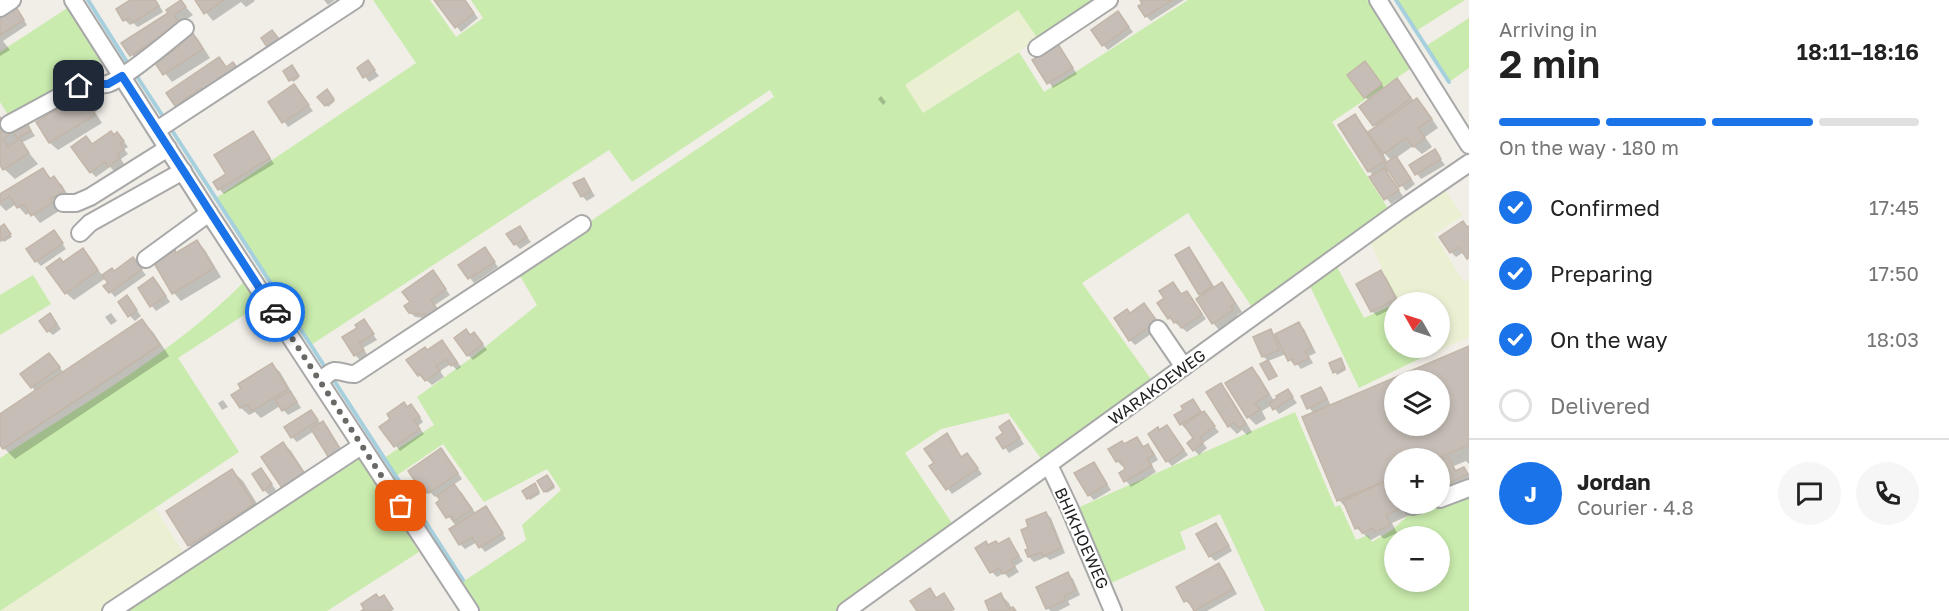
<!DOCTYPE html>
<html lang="en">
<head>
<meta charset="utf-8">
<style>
	body { margin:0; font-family:"Golos Text",sans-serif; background:#f6f6f6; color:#222; height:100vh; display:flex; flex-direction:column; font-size:22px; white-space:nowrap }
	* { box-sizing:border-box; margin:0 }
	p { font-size:20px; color:#767676 }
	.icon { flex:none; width:33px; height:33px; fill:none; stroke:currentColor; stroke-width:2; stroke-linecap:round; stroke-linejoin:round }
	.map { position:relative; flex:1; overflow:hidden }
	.sheet { display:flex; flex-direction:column; background:#fff; width:480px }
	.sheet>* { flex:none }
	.needle { width:39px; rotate:309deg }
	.controls { position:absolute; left:1384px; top:292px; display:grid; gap:12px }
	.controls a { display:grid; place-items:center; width:66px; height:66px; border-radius:50%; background:#fff; box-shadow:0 3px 9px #0003; font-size:30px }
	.pin { position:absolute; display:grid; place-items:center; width:51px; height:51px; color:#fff; margin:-26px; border-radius:12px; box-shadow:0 3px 9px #0006 }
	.courier { position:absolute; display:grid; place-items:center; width:60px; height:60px; margin:-30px; border:4px solid #1a73e8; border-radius:50%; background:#fff; color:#222; box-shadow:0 2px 8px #0007 }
	.summary em { font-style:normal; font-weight:600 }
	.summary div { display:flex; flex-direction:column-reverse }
	.summary { display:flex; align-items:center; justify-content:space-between; height:102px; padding:0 30px }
	h1 { font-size:39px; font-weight:600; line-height:45px }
	.bar { display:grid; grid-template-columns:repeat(4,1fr); gap:9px 6px; align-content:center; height:72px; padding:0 30px }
	.bar i { height:8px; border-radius:4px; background:#e0e0e0 }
	.bar .on { background:#1a73e8 }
	.bar p { grid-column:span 4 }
	.line { display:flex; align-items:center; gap:15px; padding:0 30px; border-top:2px solid #e0e0e0 }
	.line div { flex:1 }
	.round { display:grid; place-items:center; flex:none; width:63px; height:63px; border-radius:32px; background:#f6f6f6 }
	ol { padding:0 30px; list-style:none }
	li { display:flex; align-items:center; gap:18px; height:66px }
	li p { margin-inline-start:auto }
	li .icon { padding:6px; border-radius:50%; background:#1a73e8; color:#fff; stroke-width:4 }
	li:last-child { color:#767676 }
	li i { width:33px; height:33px; border:3px solid #e0e0e0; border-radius:50% }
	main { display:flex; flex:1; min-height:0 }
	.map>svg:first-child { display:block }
</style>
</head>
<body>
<main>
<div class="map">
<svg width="1469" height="611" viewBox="0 0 1469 611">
	<rect width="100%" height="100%" fill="#f1eee7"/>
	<g fill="#ecf0d3">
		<polygon points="1018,10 1038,39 923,113 904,85"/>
		<polygon points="1443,187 1463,216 1434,234 1464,282 1469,279 1469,337 1421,358 1416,348 1440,348 1440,303 1397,303 1370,241"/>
		<polygon points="155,508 186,557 102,611 1,611"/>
	</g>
	<g fill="#c9ebad" fill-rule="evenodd">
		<polygon points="373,0 430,0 456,37 483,18 471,0 1097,0 1038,39 1018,10 905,85 923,113 1019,52 1044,92 1188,0 1367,0 1410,69 1332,122 1391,213 1254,310 1188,213 1082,283 1151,379 1042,460 1008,413 941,429 905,453 954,526 836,611 476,611 458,585 526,540 522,525 561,490 547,469 484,502 443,444 396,476 384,458 434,425 417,397 474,356 537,305 517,271 774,97 770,90 632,182 609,150 311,345 216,198 416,63"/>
		<polygon points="1396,0 1465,0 1416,31"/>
		<polygon points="72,5 105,59 10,118 0,102 0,52"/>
		<polygon points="1469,18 1469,68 1449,82 1426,46"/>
		<polygon points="1336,265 1364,318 1395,304 1395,348 1416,348 1421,358 1359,388 1309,284"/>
		<polygon points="33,275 51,304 0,335 0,295"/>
		<path d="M246 280 261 304 178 358 239 452 0 611V458C85 403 175 352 246 280Z"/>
		<path d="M1295 412 1335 507 1340 505 1356 540 1368 535 1372 542 1392 530 1412 512 1469 494V611H1265L1220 514 1180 532 1186 549 1109 584 1075 509ZM1395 537H1440V582H1395Z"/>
		<polygon points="361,456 419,552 327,611 121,611"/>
	</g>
	<g fill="#0003" fill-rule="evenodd">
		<polygon points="133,0 156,0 163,12 138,27 133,23 130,25 125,20"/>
		<polygon points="196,0 254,0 255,1 246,7 241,2 213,21"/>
		<polygon points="324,0 335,0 328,5"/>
		<polygon points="436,0 464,0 478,18 461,32"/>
		<polygon points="1141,0 1184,0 1151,21 1146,16"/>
		<polygon points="181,2 193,15 181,23 198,39 210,58 172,82 157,63 183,47 177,39 139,63 123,44 170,14"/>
		<polygon points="17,9 27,25 3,41 10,50 0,56 0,17"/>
		<polygon points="1118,13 1133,32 1108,50 1103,45"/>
		<polygon points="1058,46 1077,74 1053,88 1034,61"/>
		<polygon points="219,59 228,68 184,112 176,105"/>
		<polygon points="368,62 379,76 369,82 359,68"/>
		<path d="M1370 68 1385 89 1397 80 1415 102 1417 100 1425 108 1438 128 1425 137 1432 147 1422 154 1413 146 1396 158 1415 184 1406 191 1390 170 1386 173 1403 196 1391 204 1371 178 1374 176 1369 171 1355 116 1369 133 1377 128 1361 107 1369 101 1365 97ZM1383 153H1384L1392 161 1388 163Z"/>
		<polygon points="294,69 299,78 293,82 285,71"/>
		<polygon points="294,86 313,111 288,127 270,102"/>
		<polygon points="327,91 335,101 328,107 320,97"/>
		<polygon points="88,92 101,108 95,112 102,123 58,150 50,143 38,122"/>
		<polygon points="881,96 886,102 883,105 878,99"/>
		<polygon points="0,117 6,122 26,122 35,136 21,143 38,164 15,179 0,165"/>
		<polygon points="253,133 258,138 274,164 224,194 219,189"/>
		<polygon points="114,136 122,139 128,147 124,149 128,154 121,159 124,164 114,171 110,167 96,177 91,172 86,138 93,145"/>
		<polygon points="1434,151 1445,165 1421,179 1411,166"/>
		<polygon points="43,170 52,179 54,178 62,185 70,199 57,207 59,211 40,223 31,212 26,215 16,204 6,211 0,205 0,196"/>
		<polygon points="584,180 595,196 587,201 582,196"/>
		<polygon points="4,226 12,237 4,242 0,237 0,229"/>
		<polygon points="520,228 531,242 520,249 515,244"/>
		<polygon points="1468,228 1469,259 1464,252 1456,257 1451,252"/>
		<polygon points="58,237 66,249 41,266 36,261"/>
		<polygon points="197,242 205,250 221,277 181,301 174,293 156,263 177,254"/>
		<polygon points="485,249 498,267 474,283 461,266"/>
		<polygon points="1188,249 1196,257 1215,288 1222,284 1229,292 1242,312 1237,315 1240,318 1220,331 1213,323 1203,297 1200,294"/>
		<polygon points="82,250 103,276 114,272 133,259 146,275 115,297 105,286 110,283 106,278 74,300 66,293 64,263"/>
		<polygon points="433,272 450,295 435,305 441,314 434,319 415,317 410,312 412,302"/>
		<polygon points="1381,272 1386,277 1400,303 1395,303 1395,307 1377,316 1372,311 1358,284"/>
		<polygon points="158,284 170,302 156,311 152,306"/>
		<polygon points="1173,284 1182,295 1187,293 1192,298 1206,319 1187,332 1169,318"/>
		<polygon points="131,302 141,316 135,321 130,316"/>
		<polygon points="1144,305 1161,327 1135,345 1130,340 1130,315"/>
		<polygon points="111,313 117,321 111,325 105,317"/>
		<polygon points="55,320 61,329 53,335 48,331"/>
		<polygon points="142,321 153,332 169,356 15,459 4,448 0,442 0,416 36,392 22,374 54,360 64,373"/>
		<polygon points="364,321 377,340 363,348 368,356 360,360 355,355 359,329"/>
		<polygon points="1299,324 1304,329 1316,353 1309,356 1313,363 1301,369 1297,364 1294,365 1286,354 1268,361 1263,356 1270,331 1275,335"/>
		<polygon points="471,336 479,339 487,350 473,360 468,355"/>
		<polygon points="447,347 461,367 457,370 451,364 440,371 444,377 432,385 425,379 424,380 419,375 428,352"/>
		<path d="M1469 347V464L1466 461 1454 466 1457 472 1464 469 1469 474V481L1451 489 1446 484 1440 472V459H1395V504H1412V514L1392 523 1397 533 1384 539 1380 535 1371 540 1356 528 1348 510 1339 500 1304 418 1314 413 1309 408 1320 388 1325 393 1331 406ZM1395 381H1440V426H1395Z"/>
		<polygon points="1340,359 1346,370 1337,375 1331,364"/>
		<polygon points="272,365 280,372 301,408 288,415 280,406 261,418 255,412 249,415 241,408 233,395"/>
		<polygon points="1252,368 1259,376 1274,401 1288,391 1297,403 1279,414 1272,405 1262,411 1266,419 1256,425 1248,417 1227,384"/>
		<polygon points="1220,385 1228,393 1252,432 1247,435 1242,430 1237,434 1229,426"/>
		<polygon points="223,400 228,407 222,410 218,403"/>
		<polygon points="1193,401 1219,432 1203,443 1207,448 1199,455 1194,450 1195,438 1187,428 1186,429 1181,424 1185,410"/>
		<polygon points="407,408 416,411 423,422 418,426 424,434 400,451 381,427"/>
		<polygon points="311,412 321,424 323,423 328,428 345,456 314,431 297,442 292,437"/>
		<polygon points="1009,422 1024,444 1009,453 998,438 1005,434"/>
		<polygon points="1167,426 1188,455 1172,466 1167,461"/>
		<polygon points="946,435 962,458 967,454 982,474 952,494 931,466 936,463"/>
		<polygon points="1137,439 1144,448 1148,446 1153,451 1158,460 1151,464 1156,472 1131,487 1121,474 1127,470 1124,465 1122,466 1117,461 1124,446"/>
		<polygon points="283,444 291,451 311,482 291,495 283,487 263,457"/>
		<polygon points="446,455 462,479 453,485 462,493 476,514 486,508 491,513 506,539 485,552 477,542 465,549 460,544 456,526 438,503 442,501 438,495 435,497 430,492 427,494 422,489"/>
		<polygon points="1094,464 1111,490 1094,500 1089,495"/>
		<polygon points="261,470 276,490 269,495 264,490"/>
		<polygon points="232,471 243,481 264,515 200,556 189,545"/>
		<polygon points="549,479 555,488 547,493 545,491"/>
		<polygon points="536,487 540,494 530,500 528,498"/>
		<polygon points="1046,513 1051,518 1065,553 1050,560 1046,557 1034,562 1029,557 1030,528"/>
		<polygon points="1216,525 1221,530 1232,551 1215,561 1210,556"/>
		<polygon points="1008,540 1023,561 1015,566 1019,572 1009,578 1004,573 997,577 992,572 989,547 999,546"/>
		<polygon points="1219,565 1224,570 1237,594 1207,611 1196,611 1192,605 1191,606 1186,601 1178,587"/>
		<polygon points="1068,574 1073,579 1080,595 1068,601 1070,605 1058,611 1050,611 1038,588"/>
		<polygon points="1001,595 1009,603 1012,609 1016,611 991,611"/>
	</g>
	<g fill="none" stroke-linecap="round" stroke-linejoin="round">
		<g stroke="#a7d0df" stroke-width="4">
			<polyline points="88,0 127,62"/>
			<polyline points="1396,0 1449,82"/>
			<polyline points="136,75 162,115"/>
			<polyline points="173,132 325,367"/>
			<polyline points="335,382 463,580"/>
		</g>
	</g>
	<g fill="#c6beb6" stroke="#c3b6a9" stroke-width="1.5" fill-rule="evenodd">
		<polygon points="130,0 155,0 159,6 132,23 129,18 123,21 116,9"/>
		<polygon points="181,0 186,7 174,15 180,24 130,56 121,43 168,13 166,10"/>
		<polygon points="195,0 224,0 204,14"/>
		<polygon points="434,0 465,0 474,13 455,28"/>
		<polygon points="1140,0 1172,0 1145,17 1138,6 1142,4"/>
		<polygon points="13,2 24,20 0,35 0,15"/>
		<polygon points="1118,11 1129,27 1102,46 1091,30"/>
		<polygon points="190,29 203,49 163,75 155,63 180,46 176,39"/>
		<polygon points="272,30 279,39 267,47 261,38"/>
		<polygon points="1058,44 1073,68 1047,84 1032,60"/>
		<polygon points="219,57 226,67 233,62 238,69 203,92 201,88 175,106 166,93"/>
		<polygon points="368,60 375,70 363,78 357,68"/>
		<polygon points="1365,61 1382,84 1364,98 1347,75"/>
		<polygon points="292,65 299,76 289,81 283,71"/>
		<polygon points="1397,78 1411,98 1373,126 1359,107"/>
		<polygon points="294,84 309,105 282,123 268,102"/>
		<polygon points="327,89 334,99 325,106 317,97"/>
		<polygon points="88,90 94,100 88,104 95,115 49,143 36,122"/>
		<polygon points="1417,98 1432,119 1418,128 1425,138 1413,147 1406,138 1383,154 1368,132"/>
		<polygon points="1355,114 1385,161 1368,172 1338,125"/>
		<polygon points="0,117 11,133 3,139 8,147 20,139 29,153 3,170 0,165"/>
		<polygon points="26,121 31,131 17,138 11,128"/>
		<polygon points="111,131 114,135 117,132 124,141 120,143 124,149 117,154 120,158 108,167 105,162 90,173 71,147 86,136 92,144"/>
		<polygon points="253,131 270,158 218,190 213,182 226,174 214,155"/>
		<polygon points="1435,149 1441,159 1415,175 1409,165"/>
		<polygon points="1396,156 1411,179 1399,187 1384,164"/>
		<polygon points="43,168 50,179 54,176 64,191 50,199 52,203 31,216 24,204 17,208 10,196 0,202 0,194"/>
		<polygon points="1384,168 1399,190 1384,200 1369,177"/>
		<polygon points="584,178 591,191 581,197 573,183"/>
		<polygon points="1463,221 1467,227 1469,226 1469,257 1467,259 1459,247 1450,253 1439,237"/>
		<polygon points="4,224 11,234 1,241 0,227"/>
		<polygon points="520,226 527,237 514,245 506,234"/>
		<polygon points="54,230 63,243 35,262 26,249"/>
		<polygon points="197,240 214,268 172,294 154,263 175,250 176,253"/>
		<polygon points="485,247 495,262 468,279 458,265"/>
		<polygon points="1189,247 1212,286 1199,295 1175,255"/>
		<polygon points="83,248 98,270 65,294 46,268 60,258 63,262"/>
		<polygon points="133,257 142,269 109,293 103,286 108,283 102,275 112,268 114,271"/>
		<polygon points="433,270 446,289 431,300 437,309 429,315 409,313 404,306 410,302 402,292"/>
		<polygon points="1381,270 1396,299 1371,312 1356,284"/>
		<polygon points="153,277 166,296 150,307 138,288"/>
		<polygon points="1173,282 1181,294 1187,291 1202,314 1181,328 1177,321 1174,323 1170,317 1168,319 1157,303 1164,298 1159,291"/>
		<polygon points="1222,282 1235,303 1231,306 1233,310 1212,324 1196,299"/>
		<polygon points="127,295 137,310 128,317 118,302"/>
		<polygon points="1144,303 1157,321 1129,341 1114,318 1127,309 1130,313"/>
		<polygon points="50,313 57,324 47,332 39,321"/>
		<polygon points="142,319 160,345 3,449 0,445 0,414"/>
		<polygon points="364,319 374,334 359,343 364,350 354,356 342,337 357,328 355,325"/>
		<polygon points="1299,322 1312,348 1305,351 1309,358 1295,365 1292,359 1288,361 1275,334"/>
		<polygon points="466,329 470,335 474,332 483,344 467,356 454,338"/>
		<polygon points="1271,329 1279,350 1262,357 1253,337"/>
		<polygon points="442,340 457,362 451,366 446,359 436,366 440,371 425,381 420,374 418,376 406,360 425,347 427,350"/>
		<path d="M1469 346V445L1436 459H1395V477L1337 501 1302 417ZM1395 381H1440V426H1395Z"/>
		<polygon points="49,353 60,367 31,388 20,374"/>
		<polygon points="1341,358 1345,368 1333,373 1329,363"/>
		<polygon points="1268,360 1277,376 1269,380 1260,364"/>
		<polygon points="272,363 288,389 252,411 247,404 240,408 231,395 241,389 238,384"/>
		<polygon points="1252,367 1269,394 1255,403 1260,410 1247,418 1225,383"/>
		<polygon points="1221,383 1246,424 1238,428 1234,422 1228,427 1206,392"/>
		<polygon points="1321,387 1327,399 1307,409 1301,396"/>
		<polygon points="1288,389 1293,397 1273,410 1269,403 1277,398 1276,396"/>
		<polygon points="290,391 297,402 282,411 275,400"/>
		<polygon points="1193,399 1201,412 1180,425 1174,415 1183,410 1181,406"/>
		<polygon points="404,402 407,407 411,404 420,417 414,420 420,429 394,447 379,427 390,419 387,414"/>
		<polygon points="311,410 318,420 291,438 284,427"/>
		<polygon points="1204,411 1215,426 1200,437 1203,443 1193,451 1187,443 1193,438 1184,425"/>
		<polygon points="1009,420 1020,438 1003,449 996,438 1003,433 999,427"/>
		<polygon points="323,421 341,450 329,458 311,429"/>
		<polygon points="1167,425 1184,450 1166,462 1148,434 1158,427 1159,430"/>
		<polygon points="947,433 961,457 967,453 978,468 946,490 929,466 934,463 924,449"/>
		<polygon points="1137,437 1143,447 1148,444 1154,455 1147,459 1152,466 1124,482 1119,473 1125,469 1120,460 1116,462 1108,449 1122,441 1124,444"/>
		<polygon points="283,442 304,473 282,488 261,457"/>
		<polygon points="441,448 458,473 429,493 425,488 421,490 408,471"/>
		<polygon points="1449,457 1455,471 1464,467 1468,474 1445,485 1440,474 1440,460"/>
		<polygon points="1094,462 1107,484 1088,496 1074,473"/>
		<polygon points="261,468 272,484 263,491 252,474"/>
		<polygon points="232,469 254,504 188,546 166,511"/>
		<polygon points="547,475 554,486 544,492 537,481"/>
		<polygon points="1392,478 1395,484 1395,504 1404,504 1405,506 1386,515 1390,525 1375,532 1373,528 1362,533 1359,527 1355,529 1343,501"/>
		<polygon points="535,483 539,492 527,499 522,491"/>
		<polygon points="454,484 472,509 454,521 451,516 446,518 436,503 440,500 437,496"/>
		<polygon points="486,506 503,533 479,548 472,537 459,545 449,529"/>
		<polygon points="1046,512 1061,548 1043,556 1042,552 1028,557 1025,550 1028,549 1021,530 1028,527 1026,520"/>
		<polygon points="1216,523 1229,546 1209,557 1196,534"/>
		<polygon points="1009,538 1019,556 1011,560 1015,567 1003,574 999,568 990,573 975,548 986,541 988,545 996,541 998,544"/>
		<polygon points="1219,563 1233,589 1194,611 1188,600 1184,602 1176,587"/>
		<polygon points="1068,572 1076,590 1064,596 1066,600 1046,609 1036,587"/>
		<polygon points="930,588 936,598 944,593 954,609 951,611 917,611 910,601"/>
		<polygon points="1001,593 1008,609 1013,607 1016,611 989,611 985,601"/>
		<polygon points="376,594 379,598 384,595 393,609 390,611 361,611 364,609 361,604"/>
	</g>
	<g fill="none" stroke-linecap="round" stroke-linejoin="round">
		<defs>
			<g id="minor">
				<polyline points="73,0 209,213 470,611"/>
				<polyline points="1378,0 1469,145"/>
				<polyline points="0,8 12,0"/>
				<polyline points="1037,48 1109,0"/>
				<path d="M9 124 79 86C88 83 97 86 107 84 123 80 170 40 185 28"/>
				<polyline points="157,130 355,0"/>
				<polyline points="63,203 76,203 90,197 168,148"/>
				<polyline points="80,233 90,223 183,171"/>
				<polyline points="146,259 209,213"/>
				<polyline points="1158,329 1184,367"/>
				<path d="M320 381C324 378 329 372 334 371 341 370 347 375 355 374L582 224"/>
				<polyline points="1049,465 1069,507 1113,611"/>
				<polyline points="1440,499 1469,488"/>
				<polyline points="1412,506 1420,504"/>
				<polyline points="111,611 361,446"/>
				<polyline points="846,611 1399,211 1469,163"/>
			</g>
		</defs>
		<use href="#minor" stroke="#a8a8a8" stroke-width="20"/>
		<use href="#minor" stroke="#fff" stroke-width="16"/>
	</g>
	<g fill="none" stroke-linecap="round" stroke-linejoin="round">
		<polyline stroke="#6a6966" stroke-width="6" stroke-dasharray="0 10.8" points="275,312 401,506"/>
		<polyline stroke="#1a73e8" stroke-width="8" points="79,86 86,84 108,84 122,76 275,312"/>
	</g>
	<g text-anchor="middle" stroke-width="4.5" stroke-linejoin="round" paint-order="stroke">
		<g font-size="16" fill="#212121" stroke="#fff">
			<text transform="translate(1157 387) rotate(-36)" y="6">WARAKOEWEG</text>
			<text transform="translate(1082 538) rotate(66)" y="6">BHIKHOEWEG</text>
		</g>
	</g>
</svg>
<div class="controls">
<a><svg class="needle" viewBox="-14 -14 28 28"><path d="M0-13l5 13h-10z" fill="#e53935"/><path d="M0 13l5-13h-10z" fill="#767676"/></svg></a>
<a><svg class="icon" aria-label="layers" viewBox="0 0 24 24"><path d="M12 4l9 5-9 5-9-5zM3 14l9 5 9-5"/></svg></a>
<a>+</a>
<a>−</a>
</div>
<div class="pin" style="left:401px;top:506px;background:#ea580c"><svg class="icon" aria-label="bag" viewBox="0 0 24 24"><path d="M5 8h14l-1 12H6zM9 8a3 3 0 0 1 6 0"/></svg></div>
<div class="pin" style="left:79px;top:86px;background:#1f2937"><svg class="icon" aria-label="home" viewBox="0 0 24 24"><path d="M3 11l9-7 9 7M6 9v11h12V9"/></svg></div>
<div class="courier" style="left:275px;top:312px"><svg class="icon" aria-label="car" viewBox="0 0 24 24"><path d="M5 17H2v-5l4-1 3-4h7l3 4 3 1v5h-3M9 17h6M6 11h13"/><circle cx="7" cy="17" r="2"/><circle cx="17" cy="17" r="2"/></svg></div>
</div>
<section class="sheet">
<div class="summary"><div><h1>2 min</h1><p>Arriving in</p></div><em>18:11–18:16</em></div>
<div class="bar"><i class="on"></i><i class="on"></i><i class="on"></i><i></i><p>On the way · 180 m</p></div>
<ol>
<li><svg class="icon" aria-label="check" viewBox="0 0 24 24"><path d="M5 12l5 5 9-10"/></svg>Confirmed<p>17:45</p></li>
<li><svg class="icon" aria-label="check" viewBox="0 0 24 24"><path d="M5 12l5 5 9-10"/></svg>Preparing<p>17:50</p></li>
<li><svg class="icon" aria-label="check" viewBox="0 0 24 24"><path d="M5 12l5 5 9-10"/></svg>On the way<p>18:03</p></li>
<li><i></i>Delivered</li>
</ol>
<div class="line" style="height:108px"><b class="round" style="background:#1a73e8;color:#fff">J</b><div><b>Jordan</b><p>Courier · 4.8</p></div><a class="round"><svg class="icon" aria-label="chat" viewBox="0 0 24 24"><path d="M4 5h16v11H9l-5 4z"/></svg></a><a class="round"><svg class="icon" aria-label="phone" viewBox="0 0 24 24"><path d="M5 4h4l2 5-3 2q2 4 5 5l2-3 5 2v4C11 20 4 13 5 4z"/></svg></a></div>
</section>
</main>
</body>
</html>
